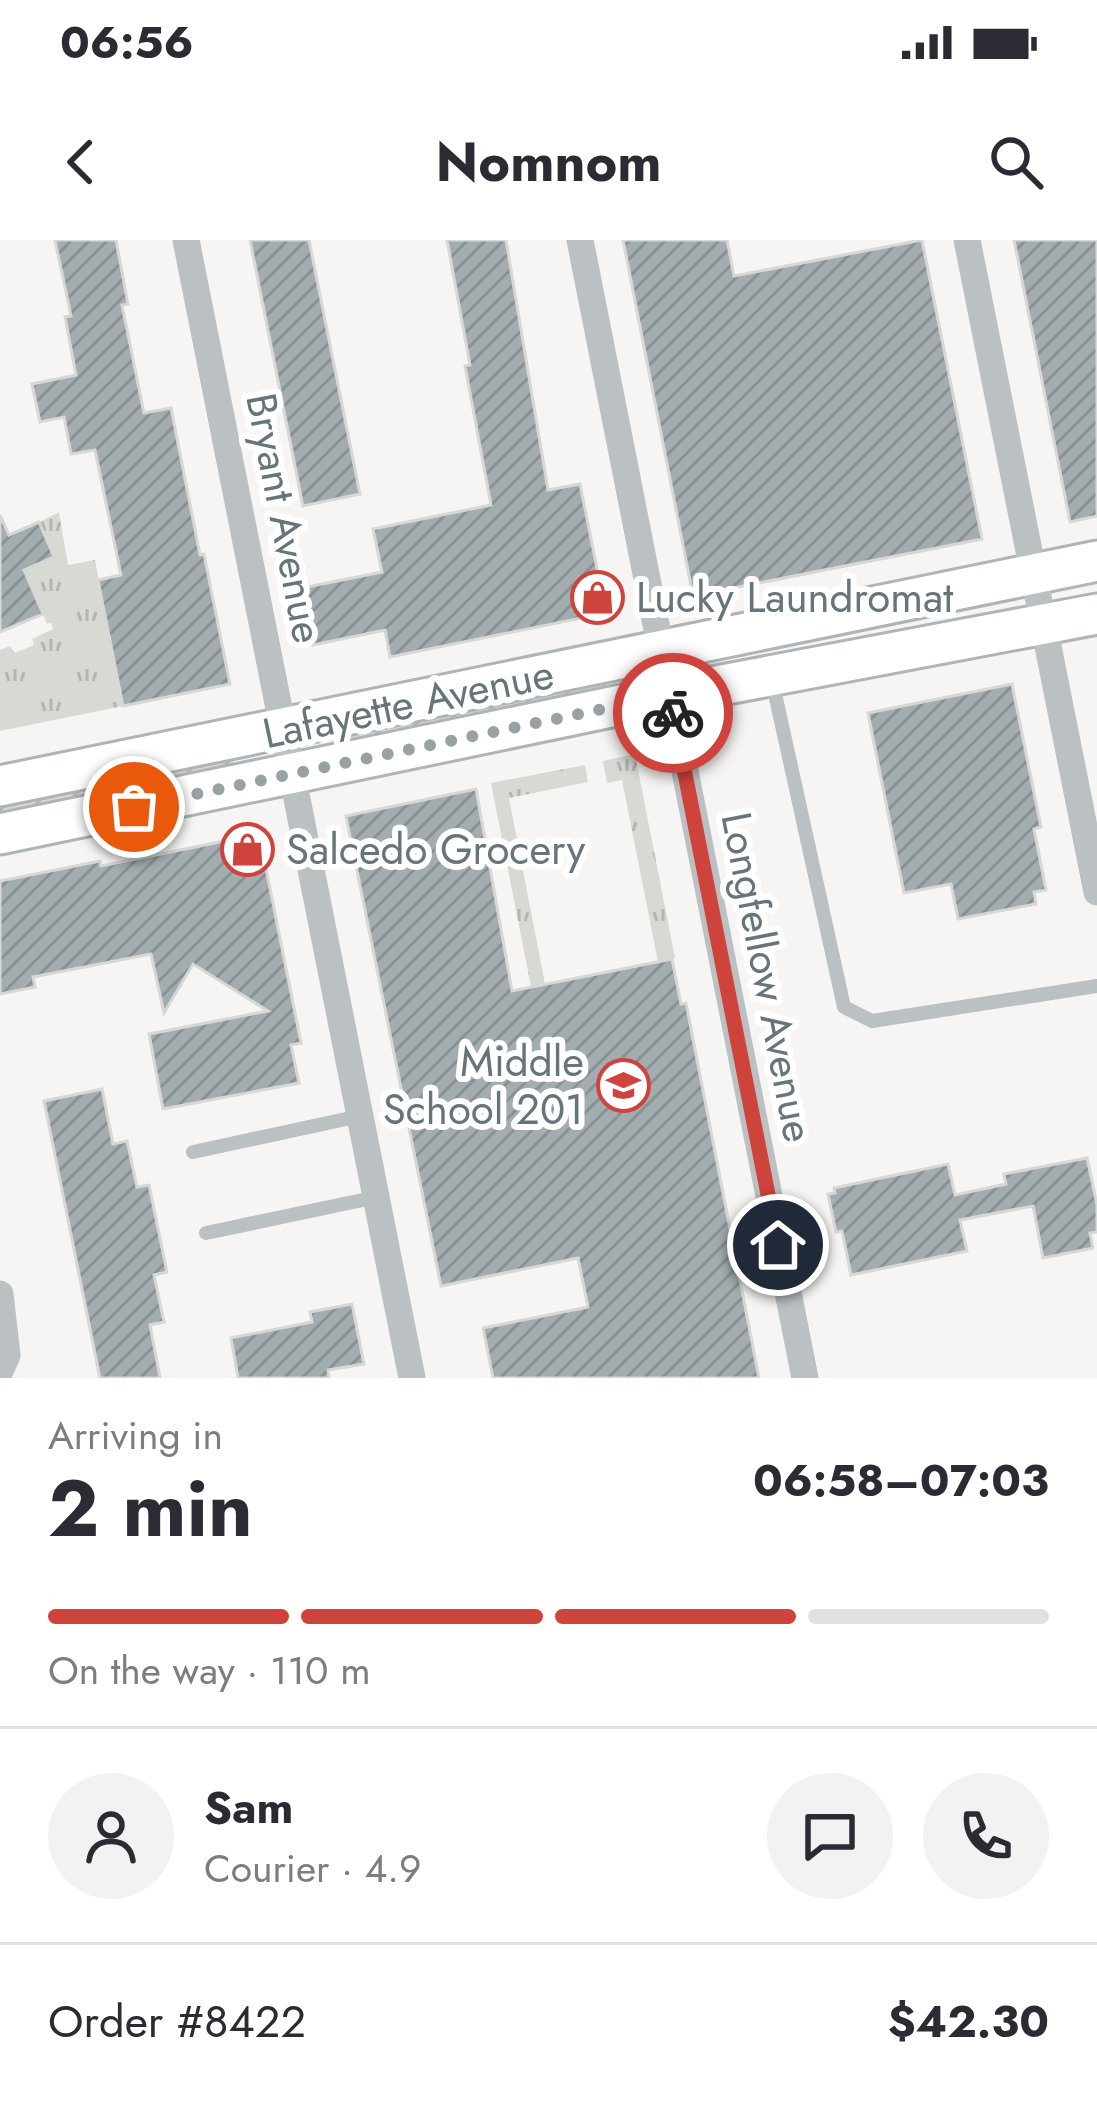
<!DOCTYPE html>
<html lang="en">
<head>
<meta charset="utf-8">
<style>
	body { margin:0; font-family:Jost,sans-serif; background:#f2f2f3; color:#2b2b33; height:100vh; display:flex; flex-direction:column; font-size:45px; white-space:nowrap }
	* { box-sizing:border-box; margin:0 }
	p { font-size:39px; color:#7c7c81 }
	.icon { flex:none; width:66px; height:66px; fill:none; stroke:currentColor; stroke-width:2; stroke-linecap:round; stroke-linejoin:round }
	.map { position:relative; height:1138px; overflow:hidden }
	.details { display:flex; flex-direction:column; background:#fff; flex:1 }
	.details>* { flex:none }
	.pin { position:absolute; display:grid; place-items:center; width:102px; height:102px; color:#fff; margin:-51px; border:6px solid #fff; border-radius:50%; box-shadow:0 3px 12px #0007 }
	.courier { position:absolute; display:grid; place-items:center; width:120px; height:120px; margin:-60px; border:9px solid #ce433b; border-radius:50%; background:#fff; color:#222; box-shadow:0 3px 15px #0007 }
	.overview em { font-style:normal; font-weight:700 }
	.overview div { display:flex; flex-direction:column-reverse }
	.overview { display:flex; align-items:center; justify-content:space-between; height:204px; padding:0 48px }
	h1 { font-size:78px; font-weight:700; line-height:90px }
	.bar { display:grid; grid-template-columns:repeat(4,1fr); gap:18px 12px; align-content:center; height:144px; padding:0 48px }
	.bar i { height:15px; border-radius:9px; background:#e1e1e2 }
	.bar .active { background:#ce433b }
	.bar p { grid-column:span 4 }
	.line { display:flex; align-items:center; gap:30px; padding:0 48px; border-top:3px solid #e1e1e2 }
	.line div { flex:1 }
	.round { display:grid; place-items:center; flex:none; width:126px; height:126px; border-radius:63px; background:#f2f2f3 }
	.status { display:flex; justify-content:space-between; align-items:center; height:84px; padding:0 60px; background:#fff; direction:ltr }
	.status svg { height:33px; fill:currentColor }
	header { display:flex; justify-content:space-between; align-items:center; height:156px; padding:0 48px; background:#fff; font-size:54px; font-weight:700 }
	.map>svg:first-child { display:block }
</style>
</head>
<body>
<div class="status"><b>06:56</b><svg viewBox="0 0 49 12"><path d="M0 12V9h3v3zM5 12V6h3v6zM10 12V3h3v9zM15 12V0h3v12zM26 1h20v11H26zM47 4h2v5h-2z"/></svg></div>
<header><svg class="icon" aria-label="back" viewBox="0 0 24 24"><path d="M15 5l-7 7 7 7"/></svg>Nomnom<svg class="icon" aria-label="search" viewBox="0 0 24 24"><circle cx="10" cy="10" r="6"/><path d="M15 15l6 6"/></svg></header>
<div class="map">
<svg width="1097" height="1138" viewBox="0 0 1097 1138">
	<defs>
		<pattern id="grass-tufts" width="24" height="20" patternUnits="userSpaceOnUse" patternTransform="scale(3)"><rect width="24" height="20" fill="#d7dad3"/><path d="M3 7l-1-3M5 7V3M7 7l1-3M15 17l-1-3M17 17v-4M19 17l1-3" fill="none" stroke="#b2b5b0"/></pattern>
		<pattern id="garden-furrows" width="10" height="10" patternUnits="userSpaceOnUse" patternTransform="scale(3)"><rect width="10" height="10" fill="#d7dad3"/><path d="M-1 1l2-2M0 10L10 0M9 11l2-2" fill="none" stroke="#b2b5b0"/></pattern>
		<pattern id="building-hatch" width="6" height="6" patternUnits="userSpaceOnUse" patternTransform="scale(3)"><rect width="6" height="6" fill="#a3acaf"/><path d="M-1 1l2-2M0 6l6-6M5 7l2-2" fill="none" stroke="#889193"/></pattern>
	</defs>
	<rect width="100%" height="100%" fill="#f6f5f3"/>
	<g fill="url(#grass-tufts)">
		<polygon points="59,272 68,325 95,320 123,466 0,491 0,410 10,406 15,413 34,405 32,399 53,389 51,383 47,384 31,346 17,333 39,282"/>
		<polygon points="635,514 675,718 658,722 622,540 607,543 603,521"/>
		<polygon points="585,525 588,542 509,558 545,744 531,747 491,543"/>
	</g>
	<g fill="url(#garden-furrows)">
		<polygon points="604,436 608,456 339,508 336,489"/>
		<polygon points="231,509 235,532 0,577 0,556"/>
	</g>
	<g fill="url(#building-hatch)" stroke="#d7d7d6" stroke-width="3">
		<polygon points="55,0 116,0 128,64 122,65 144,173 171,168 200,315 204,314 230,444 123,466 98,340 121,335 95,210 71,214 64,177 40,182 32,144 76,135 65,77 71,76"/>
		<polygon points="250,0 309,0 360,254 303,266"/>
		<polygon points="447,0 506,0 548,250 580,244 606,373 390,417 385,390 313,405 302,348 382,332 373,289 491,265 465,126 470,125"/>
		<polygon points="623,0 727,0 734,36 922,0 982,299 693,356"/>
		<polygon points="1014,0 1097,0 1097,276 1070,282"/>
		<polygon points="0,275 9,295 39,282 54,317 24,330 43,374 0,392"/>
		<polygon points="1012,444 1041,587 1034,589 1046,650 1034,652 1036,664 958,679 951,644 904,653 868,473"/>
		<polygon points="476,549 512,751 672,719 681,764 686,763 759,1138 493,1138 483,1088 588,1067 578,1018 441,1046 346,576"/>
		<polygon points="259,594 301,803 291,805 299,843 163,869 149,794 268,771 193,724 164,773 151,714 33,737 35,747 0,754 0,641 100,621 101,626"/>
		<polygon points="102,849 113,904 127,901 137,947 149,945 167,1032 154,1035 164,1082 150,1085 160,1138 100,1138 44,861"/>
		<polygon points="1087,918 1097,965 1097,992 1090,993 1093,1008 1043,1018 1033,966 960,980 967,1011 851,1035 842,991 836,992 828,954 835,953 834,948 948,924 955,955 1006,944 1004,934"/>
		<polygon points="352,1064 364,1124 328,1130 329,1138 238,1138 231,1098 312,1082 310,1072"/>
	</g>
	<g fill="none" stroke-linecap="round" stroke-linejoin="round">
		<defs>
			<g id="secondary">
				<polyline points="0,546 1097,321"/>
				<polyline points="0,594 669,455 1097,374"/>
			</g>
		</defs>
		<use href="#secondary" stroke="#aeb4b7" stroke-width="45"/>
		<g stroke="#bbc0c2" stroke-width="14">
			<polyline points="772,440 844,767 872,781 1097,746"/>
			<polyline points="193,912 360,876"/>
			<polyline points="206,993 377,957"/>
		</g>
		<g stroke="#bbc0c2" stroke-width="27">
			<polyline points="186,0 412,1138"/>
			<polyline points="580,0 805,1138"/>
			<polyline points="967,0 1097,652"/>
			<polyline points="0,1054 7,1115 0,1131"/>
		</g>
		<use href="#secondary" stroke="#fff" stroke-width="39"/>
	</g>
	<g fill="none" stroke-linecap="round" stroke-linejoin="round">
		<polyline stroke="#98a2a4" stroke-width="12" stroke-dasharray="0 21.6" points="134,567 670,455 673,473"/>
		<polyline stroke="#ce433b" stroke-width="15" points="673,473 778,1005"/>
	</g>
	<defs>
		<symbol id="shop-ring" viewBox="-11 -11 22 22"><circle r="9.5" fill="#fff" stroke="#ce433b" stroke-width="1.5"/><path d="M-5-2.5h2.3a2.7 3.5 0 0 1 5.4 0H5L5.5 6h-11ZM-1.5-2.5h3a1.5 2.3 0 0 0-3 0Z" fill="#ce433b"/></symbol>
		<symbol id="school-ring" viewBox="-11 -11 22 22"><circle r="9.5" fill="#fff" stroke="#ce433b" stroke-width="1.5"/><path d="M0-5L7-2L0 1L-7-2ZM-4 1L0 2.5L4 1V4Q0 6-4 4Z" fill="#ce433b"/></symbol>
	</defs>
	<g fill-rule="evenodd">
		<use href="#shop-ring" x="568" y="328" width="59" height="59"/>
		<use href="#shop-ring" x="218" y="580" width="59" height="59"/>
		<use href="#school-ring" x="594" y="816" width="59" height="59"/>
	</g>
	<g text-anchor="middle" stroke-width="12" stroke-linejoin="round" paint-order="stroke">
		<g font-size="42" fill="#65757a" stroke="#fff">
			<text transform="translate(285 278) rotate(79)" y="15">Bryant Avenue</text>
			<text transform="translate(408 463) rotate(-12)" y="15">Lafayette Avenue</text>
			<text transform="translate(768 737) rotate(79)" y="15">Longfellow Avenue</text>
		</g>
		<g font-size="42" fill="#65757a" stroke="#fff" text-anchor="start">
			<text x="636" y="372">Lucky Laundromat</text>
			<text x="286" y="624">Salcedo Grocery</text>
			<text x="584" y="836" text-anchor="end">Middle<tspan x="584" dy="48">School 201</tspan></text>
		</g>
	</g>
</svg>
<div class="pin" style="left:134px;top:567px;background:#ea580c"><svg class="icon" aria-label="bag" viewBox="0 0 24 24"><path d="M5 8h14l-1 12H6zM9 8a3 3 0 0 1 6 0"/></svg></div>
<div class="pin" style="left:778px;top:1005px;background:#1f2937"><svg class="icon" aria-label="home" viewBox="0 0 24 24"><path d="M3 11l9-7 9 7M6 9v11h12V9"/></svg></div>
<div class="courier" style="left:673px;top:473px"><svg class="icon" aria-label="bike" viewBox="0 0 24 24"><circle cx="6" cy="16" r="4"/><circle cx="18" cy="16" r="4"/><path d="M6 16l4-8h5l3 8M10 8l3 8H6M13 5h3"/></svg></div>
</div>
<section class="details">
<div class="overview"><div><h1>2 min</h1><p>Arriving in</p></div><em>06:58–07:03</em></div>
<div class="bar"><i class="active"></i><i class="active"></i><i class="active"></i><i></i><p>On the way · 110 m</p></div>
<div class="line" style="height:216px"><a class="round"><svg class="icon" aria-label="person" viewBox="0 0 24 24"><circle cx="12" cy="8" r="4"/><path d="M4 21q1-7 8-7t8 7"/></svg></a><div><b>Sam</b><p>Courier · 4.9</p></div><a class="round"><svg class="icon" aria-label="chat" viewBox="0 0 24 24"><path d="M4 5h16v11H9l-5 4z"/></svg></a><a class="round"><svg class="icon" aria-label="phone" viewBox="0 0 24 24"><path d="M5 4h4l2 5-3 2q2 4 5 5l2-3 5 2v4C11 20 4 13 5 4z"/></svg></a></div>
<div class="line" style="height:156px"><div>Order #8422</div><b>$42.30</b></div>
</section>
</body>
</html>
